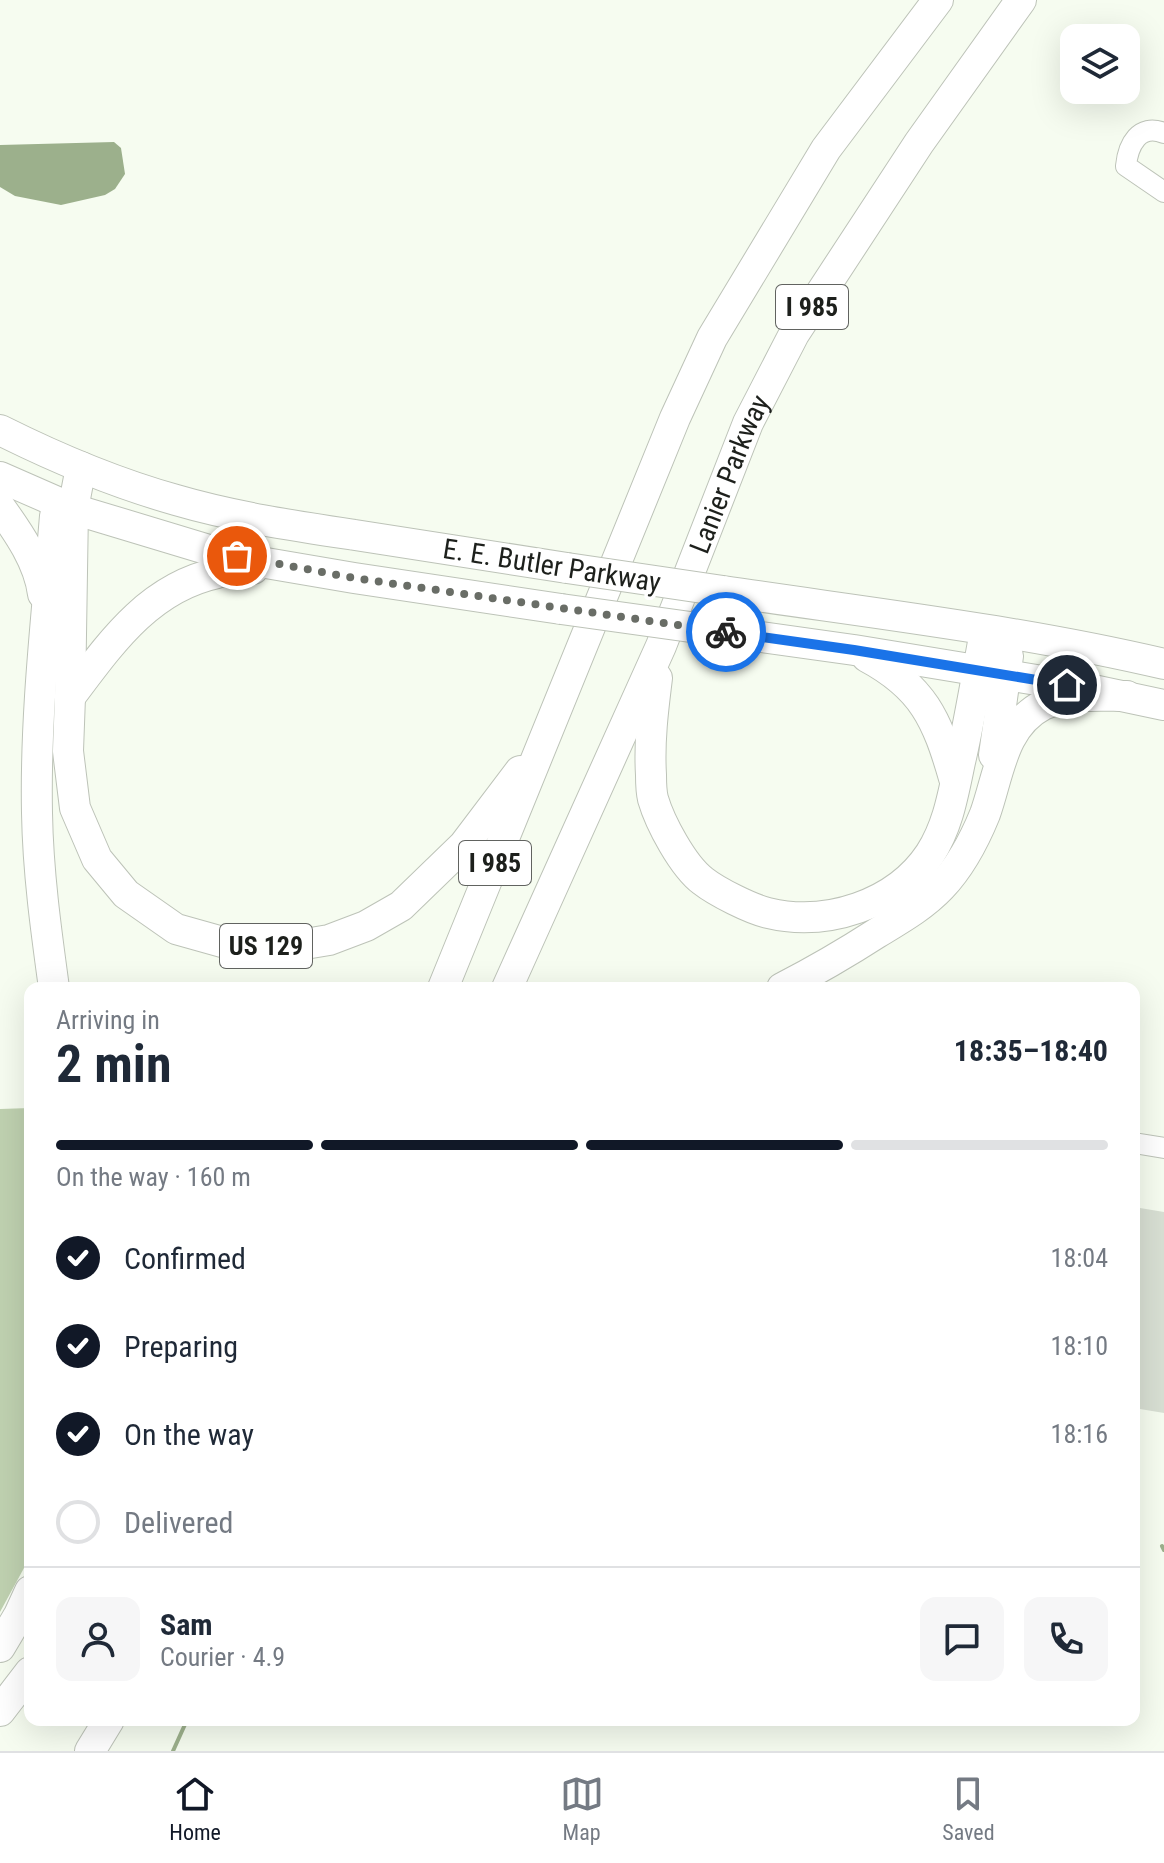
<!DOCTYPE html>
<html lang="en">
<head>
<meta charset="utf-8">
<style>
	body { margin:0; font-family:"Roboto Condensed",sans-serif; background:#f6f6f7; color:#1f2937; height:100vh; display:flex; flex-direction:column; font-size:30px; white-space:nowrap }
	* { box-sizing:border-box; margin:0 }
	p { font-size:26px; color:#747a83 }
	.icon { flex:none; width:44px; height:44px; fill:none; stroke:currentColor; stroke-width:2; stroke-linecap:round; stroke-linejoin:round }
	.map { position:relative; flex:1; overflow:hidden }
	.sheet { position:absolute; left:24px; top:982px; width:1116px; height:744px; display:flex; flex-direction:column; background:#fff; border-radius:16px; box-shadow:0 8px 32px #0002 }
	.sheet>* { flex:none }
	.tools { position:absolute; left:1060px; top:24px; display:grid; gap:16px }
	.tools a { display:grid; place-items:center; width:80px; height:80px; border-radius:16px; background:#fff; box-shadow:0 8px 32px #0002; font-size:40px }
	.pin { position:absolute; display:grid; place-items:center; width:68px; height:68px; color:#fff; margin:-34px; border:4px solid #fff; border-radius:50%; box-shadow:0 2px 8px #0007 }
	.courier { position:absolute; display:grid; place-items:center; width:80px; height:80px; margin:-40px; border:6px solid #1a73e8; border-radius:50%; background:#fff; color:#222; box-shadow:0 2px 10px #0007 }
	.overview em { font-style:normal; font-weight:700 }
	.overview div { display:flex; flex-direction:column-reverse }
	.overview { display:flex; align-items:center; justify-content:space-between; height:136px; padding:0 32px }
	h1 { font-size:52px; font-weight:700; line-height:60px }
	.bar { display:grid; grid-template-columns:repeat(4,1fr); gap:12px 8px; align-content:center; height:96px; padding:0 32px }
	.bar i { height:10px; border-radius:6px; background:#e0e1e3 }
	.bar .current { background:#111827 }
	.bar p { grid-column:span 4 }
	.line { display:flex; align-items:center; gap:20px; padding:0 32px; border-top:2px solid #e0e1e3 }
	.line div { flex:1 }
	.round { display:grid; place-items:center; flex:none; width:84px; height:84px; border-radius:16px; background:#f6f6f7 }
	ol { padding:0 32px; list-style:none }
	li { display:flex; align-items:center; gap:24px; height:88px }
	li p { margin-inline-start:auto }
	li .icon { padding:8px; border-radius:50%; background:#111827; color:#fff; stroke-width:4 }
	li:last-child { color:#747a83 }
	li i { width:44px; height:44px; border:4px solid #e0e1e3; border-radius:50% }
	.tabs { display:flex; justify-content:space-around; align-items:center; height:112px; border-top:2px solid #e0e1e3; background:#fff; font-size:22px; color:#747a83 }
	.tabs a { display:grid; justify-items:center; gap:4px }
	.tabs .current { color:#111827 }
	.map>svg:first-child { display:block }
</style>
</head>
<body>
<div class="map">
<svg width="1164" height="1751" viewBox="0 0 1164 1751">
	<rect width="100%" height="100%" fill="#f6fcf0"/>
	<polygon fill="#bfd1b0" points="30,1108 30,1557 0,1612 0,1109"/>
	<polygon fill="#9cb08c" points="114,142 121,148 125,174 115,189 105,195 61,205 15,196 0,187 0,145"/>
	<g fill="none" stroke-linecap="round" stroke-linejoin="round">
		<g stroke="#9cb08c" stroke-width="4">
			<polyline points="1162,1546 1164,1550"/>
			<polyline points="173,1751 187,1720"/>
		</g>
	</g>
	<polygon fill="#d8dfd3" points="1134,1207 1164,1212 1164,1413 1134,1408"/>
	<g fill="none" stroke-linecap="round" stroke-linejoin="round">
		<defs>
			<g id="minor">
				<path d="M1164 133C1139 123 1128 145 1126 166L1164 192"/>
				<polyline points="1134,1143 1164,1148"/>
			</g>
			<g id="highway">
				<path d="M0 430C56 458 115 483 176 500 234 517 295 526 355 535 426 546 496 557 567 568"/>
				<polyline points="81,467 73,509 70,697 68,751 75,808 97,859 126,894 176,929 233,945 287,947 329,940 366,926 401,906 464,845 520,771"/>
				<polyline points="0,477 73,509 209,550 266,563 354,578 561,609"/>
				<path d="M0 507C18 532 39 562 43 594"/>
				<path d="M723 591C870 613 1019 630 1164 664"/>
				<polyline points="712,630 854,650 1079,687 1164,705"/>
				<path d="M867 657C923 687 937 719 954 778"/>
				<path d="M657 678C653 710 649 742 651 775 651 782 651 791 653 799 660 823 683 866 703 881 717 892 751 909 768 913 826 927 896 905 930 854 948 826 953 795 960 762 970 719 977 675 985 631"/>
				<path d="M70 697C110 644 148 588 217 573 230 570 240 567 253 569"/>
				<polyline points="994,755 1008,656"/>
				<path d="M54 988C46 930 38 872 37 813 35 714 47 614 55 516"/>
				<polyline points="443,988 675,418 712,338 826,149 938,0"/>
				<path id="s1" d="M507 988 661 646 748 423 794 334 919 143 1021 0"/>
				<path d="M782 988C815 971 846 953 877 933 900 919 923 906 941 887 961 866 974 841 985 814 999 775 1002 726 1043 705 1069 693 1100 696 1127 696"/>
				<polyline points="0,1647 19,1615 30,1591"/>
				<polyline points="0,1711 30,1672"/>
				<polyline points="90,1751 109,1720"/>
			</g>
		</defs>
		<use href="#minor" stroke="#bdc3b8" stroke-width="22"/>
		<use href="#highway" stroke="#bdc3b8" stroke-width="32"/>
		<use href="#minor" stroke="#fff" stroke-width="20"/>
		<use href="#highway" stroke="#fff" stroke-width="30"/>
		<defs>
			<g id="highway-bridge">
				<polyline points="567,568 723,591"/>
				<polyline points="561,609 712,630"/>
			</g>
		</defs>
		<use href="#highway-bridge" stroke="#bdc3b8" stroke-width="32" stroke-linecap="butt"/>
		<use href="#highway-bridge" stroke="#fff" stroke-width="30"/>
	</g>
	<g fill="none" stroke-linecap="round" stroke-linejoin="round">
		<polyline stroke="#696d66" stroke-width="8" stroke-dasharray="0 14.4" points="237,556 354,578 726,632"/>
		<polyline stroke="#1a73e8" stroke-width="10" points="726,632 854,650 1067,685"/>
	</g>
	<g text-anchor="middle" stroke-width="7" stroke-linejoin="round" paint-order="stroke">
		<g fill="#fff" stroke="#616360" stroke-width="2">
			<rect x="776" y="285" width="72" height="44" rx="6"/>
			<rect x="459" y="841" width="72" height="44" rx="6"/>
			<rect x="220" y="924" width="92" height="44" rx="6"/>
		</g>
		<g font-size="26" font-weight="bold" fill="#1d201c">
			<text x="812" y="316">I 985</text>
			<text x="495" y="872">I 985</text>
			<text x="266" y="955">US 129</text>
		</g>
		<g font-size="28" fill="#1d201c" stroke="#fff">
			<text dy="10" stroke="none"><textPath href="#s1" startOffset="560">Lanier Parkway</textPath></text>
			<text transform="translate(552 565) rotate(9)" y="10">E. E. Butler Parkway</text>
		</g>
	</g>
</svg>
<div class="tools">
<a><svg class="icon" aria-label="layers" viewBox="0 0 24 24"><path d="M12 4l9 5-9 5-9-5zM3 14l9 5 9-5"/></svg></a>
</div>
<div class="pin" style="left:237px;top:556px;background:#ea580c"><svg class="icon" aria-label="bag" viewBox="0 0 24 24"><path d="M5 8h14l-1 12H6zM9 8a3 3 0 0 1 6 0"/></svg></div>
<div class="pin" style="left:1067px;top:685px;background:#1f2937"><svg class="icon" aria-label="home" viewBox="0 0 24 24"><path d="M3 11l9-7 9 7M6 9v11h12V9"/></svg></div>
<div class="courier" style="left:726px;top:632px"><svg class="icon" aria-label="bike" viewBox="0 0 24 24"><circle cx="6" cy="16" r="4"/><circle cx="18" cy="16" r="4"/><path d="M6 16l4-8h5l3 8M10 8l3 8H6M13 5h3"/></svg></div>
<section class="sheet">
<div class="overview"><div><h1>2 min</h1><p>Arriving in</p></div><em>18:35–18:40</em></div>
<div class="bar"><i class="current"></i><i class="current"></i><i class="current"></i><i></i><p>On the way · 160 m</p></div>
<ol>
<li><svg class="icon" aria-label="check" viewBox="0 0 24 24"><path d="M5 12l5 5 9-10"/></svg>Confirmed<p>18:04</p></li>
<li><svg class="icon" aria-label="check" viewBox="0 0 24 24"><path d="M5 12l5 5 9-10"/></svg>Preparing<p>18:10</p></li>
<li><svg class="icon" aria-label="check" viewBox="0 0 24 24"><path d="M5 12l5 5 9-10"/></svg>On the way<p>18:16</p></li>
<li><i></i>Delivered</li>
</ol>
<div class="line" style="height:144px"><a class="round"><svg class="icon" aria-label="person" viewBox="0 0 24 24"><circle cx="12" cy="8" r="4"/><path d="M4 21q1-7 8-7t8 7"/></svg></a><div><b>Sam</b><p>Courier · 4.9</p></div><a class="round"><svg class="icon" aria-label="chat" viewBox="0 0 24 24"><path d="M4 5h16v11H9l-5 4z"/></svg></a><a class="round"><svg class="icon" aria-label="phone" viewBox="0 0 24 24"><path d="M5 4h4l2 5-3 2q2 4 5 5l2-3 5 2v4C11 20 4 13 5 4z"/></svg></a></div>
</section>
</div>
<nav class="tabs">
<a class="current"><svg class="icon" aria-label="home" viewBox="0 0 24 24"><path d="M3 11l9-7 9 7M6 9v11h12V9"/></svg>Home</a>
<a><svg class="icon" aria-label="map" viewBox="0 0 24 24"><path d="M3 6l6-2 6 2 6-2v14l-6 2-6-2-6 2zM9 4v14M15 6v14"/></svg>Map</a>
<a><svg class="icon" aria-label="saved" viewBox="0 0 24 24"><path d="M7 4h10v16l-5-4-5 4z"/></svg>Saved</a>
</nav>
</body>
</html>
